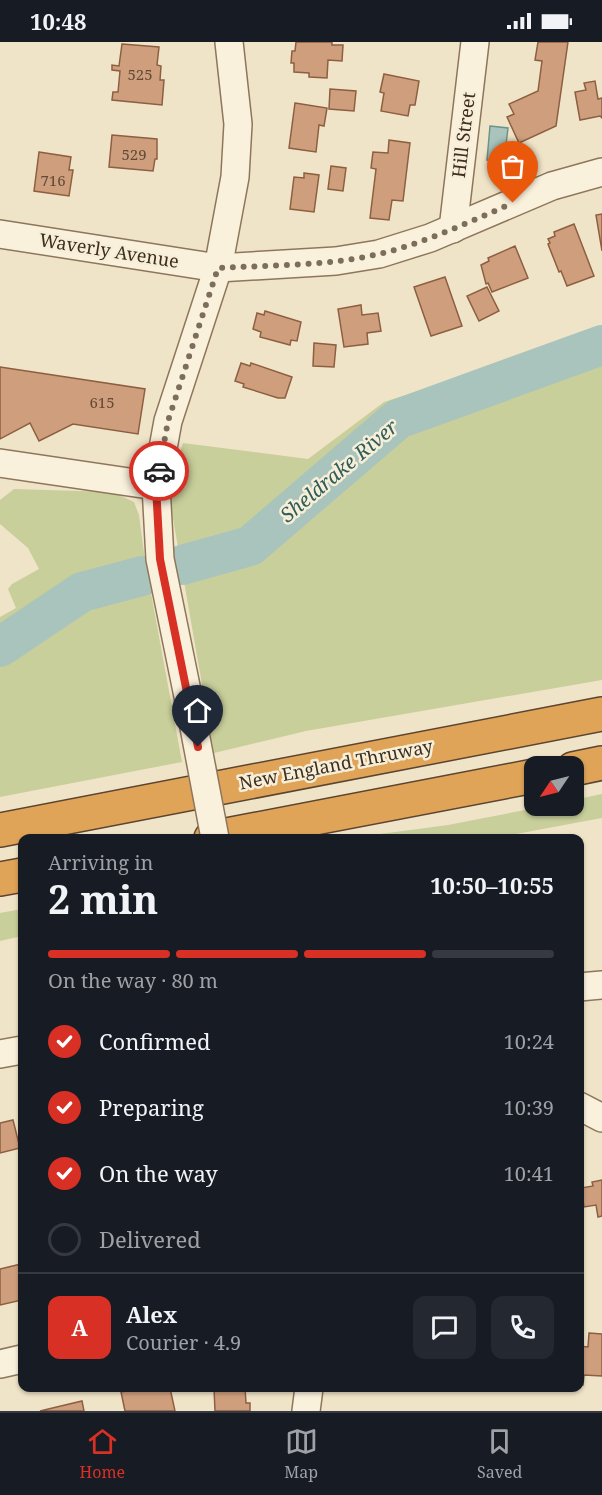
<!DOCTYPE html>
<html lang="en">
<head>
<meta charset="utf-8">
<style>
	body { margin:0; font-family:"Noto Serif",serif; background:#242831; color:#f1f3f6; height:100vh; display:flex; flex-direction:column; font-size:22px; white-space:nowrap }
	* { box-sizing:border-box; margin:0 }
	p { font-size:20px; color:#9ea1a6 }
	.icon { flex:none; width:33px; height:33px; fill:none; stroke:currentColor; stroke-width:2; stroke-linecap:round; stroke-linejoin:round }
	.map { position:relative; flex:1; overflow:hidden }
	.side { position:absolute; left:18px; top:792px; width:566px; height:558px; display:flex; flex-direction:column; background:#171b24; border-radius:12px; box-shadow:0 2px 4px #0004 }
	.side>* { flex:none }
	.needle { width:39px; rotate:235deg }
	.tools { position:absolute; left:524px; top:714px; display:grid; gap:12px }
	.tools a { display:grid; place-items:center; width:60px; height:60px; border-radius:12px; background:#171b24; box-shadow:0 2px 4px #0004; font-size:30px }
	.pin { position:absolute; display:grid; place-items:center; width:51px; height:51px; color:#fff; margin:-62px -26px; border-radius:50% 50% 50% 0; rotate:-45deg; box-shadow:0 0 6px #0007 }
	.pin .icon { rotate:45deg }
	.courier { position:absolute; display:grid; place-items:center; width:60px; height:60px; margin:-30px; border:4px solid #d93025; border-radius:50%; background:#fff; color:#222; box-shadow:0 2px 8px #0007 }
	.head em { font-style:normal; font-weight:700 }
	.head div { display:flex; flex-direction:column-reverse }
	.head { display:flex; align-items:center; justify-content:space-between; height:102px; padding:0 30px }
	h1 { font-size:39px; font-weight:700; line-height:45px }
	.bar { display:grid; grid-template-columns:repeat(4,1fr); gap:9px 6px; align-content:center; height:72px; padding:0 30px }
	.bar i { height:8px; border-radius:4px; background:#363941 }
	.bar .selected { background:#d93025 }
	.bar p { grid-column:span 4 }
	.line { display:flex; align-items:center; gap:15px; padding:0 30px; border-top:2px solid #363941 }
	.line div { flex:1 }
	.round { display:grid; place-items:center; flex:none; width:63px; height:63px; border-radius:12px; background:#242831 }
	ol { padding:0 30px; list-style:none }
	li { display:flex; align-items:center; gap:18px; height:66px }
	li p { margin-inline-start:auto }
	li .icon { padding:6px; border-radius:50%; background:#d93025; color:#fff; stroke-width:4 }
	li:last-child { color:#9ea1a6 }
	li i { width:33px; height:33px; border:3px solid #363941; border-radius:50% }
	.status { display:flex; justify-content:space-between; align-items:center; height:42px; padding:0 30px; background:#171b24; direction:ltr }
	.status svg { height:16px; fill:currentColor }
	.tab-bar { display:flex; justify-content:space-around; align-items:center; height:84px; border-top:2px solid #363941; background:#171b24; font-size:16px; color:#9ea1a6 }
	.tab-bar a { display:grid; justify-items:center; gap:3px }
	.tab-bar .selected { color:#d93025 }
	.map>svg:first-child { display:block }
</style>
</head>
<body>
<div class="status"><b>10:48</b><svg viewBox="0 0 49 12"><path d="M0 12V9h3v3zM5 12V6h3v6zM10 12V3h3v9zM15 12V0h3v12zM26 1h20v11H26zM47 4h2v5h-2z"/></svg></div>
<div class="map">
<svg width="602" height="1369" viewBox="0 0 602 1369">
	<rect width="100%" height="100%" fill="#f0e4c8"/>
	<g fill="#c9cf9b">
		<polygon points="602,290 602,638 306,689 214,711 168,448 183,401 308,417 384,360"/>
		<polygon points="14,447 113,450 134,460 139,473 145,518 182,720 0,755 0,575 16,566 8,547 12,542 39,527 28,506 0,482 0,458"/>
		<polygon points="602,752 602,776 495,796 350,796 448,783 546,764 573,764 573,758"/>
		<polygon points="22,867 22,894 0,899 0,871"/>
	</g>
	<polygon fill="#a9c4bc" stroke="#6f938a" stroke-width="1.5" points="490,84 508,86 504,120 487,118"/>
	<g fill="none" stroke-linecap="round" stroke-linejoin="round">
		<g stroke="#a9c4bc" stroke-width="40">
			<polyline points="182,523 250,504 398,377 602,303"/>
			<polyline points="0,605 82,550 142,534"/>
		</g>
	</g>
	<g fill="#cf9f7d" stroke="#8d5f41" stroke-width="1.5">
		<polygon points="296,0 332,0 332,3 343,3 342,19 328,18 327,36 309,35 309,31 294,30 294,21 291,21 292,9 295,9"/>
		<polygon points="538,0 568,0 556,84 519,101 507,75 514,72 509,62 538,49 542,19 535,18"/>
		<polygon points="122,2 159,5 157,23 161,24 160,38 164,38 162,63 112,58 113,50 118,50 120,29 112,28 112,23 119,24"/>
		<polygon points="384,32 419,39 415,63 410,63 408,74 381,69 384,51 380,50"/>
		<polygon points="595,39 598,57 602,56 602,76 600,74 580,78 575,50 586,48 584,41"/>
		<polygon points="330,47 356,49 354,69 329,67"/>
		<polygon points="295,61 327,66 324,84 319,83 316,110 289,106"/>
		<polygon points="112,93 157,97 157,117 155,117 153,129 109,125"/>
		<polygon points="389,98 410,101 403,159 392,158 389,178 370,176 376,127 371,126 373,110 388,111"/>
		<polygon points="39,110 71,115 69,128 73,128 69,154 34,149"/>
		<polygon points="331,124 346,126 343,149 328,147"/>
		<polygon points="304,131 319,133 314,170 290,167 294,135 304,136"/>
		<polygon points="602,172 602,209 596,173"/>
		<polygon points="574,182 594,234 567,244 561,229 559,230 548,202 550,201 548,197 555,194 554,190"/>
		<polygon points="515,204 528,236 492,250 488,241 486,242 481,223 489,219 488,216"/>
		<polygon points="445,235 462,284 431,294 414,245"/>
		<polygon points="487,245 499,269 479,279 467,254"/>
		<polygon points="361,263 362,273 378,271 381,289 367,291 368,302 344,305 338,267"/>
		<polygon points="265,269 301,280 297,299 291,298 290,303 260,295 261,290 253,287 257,271 264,273"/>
		<polygon points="314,301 336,303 334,325 313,324"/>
		<polygon points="241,321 250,324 251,321 292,335 285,356 278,356 243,345 244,342 235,339"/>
		<polygon points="0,325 145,347 138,392 73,382 39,399 30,381 0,397"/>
		<polygon points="13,1078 20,1106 0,1111 0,1081"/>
		<polygon points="602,1138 602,1174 598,1175 596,1163 584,1165 581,1146 593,1144 592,1140"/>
		<polygon points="21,1222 22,1258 0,1263 0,1227"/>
		<polygon points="589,1291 602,1292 602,1334 584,1333 583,1343 579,1343 579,1304 588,1305"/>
		<polygon points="140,1346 170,1346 175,1369 125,1369 121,1350"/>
		<polygon points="214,1346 245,1346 246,1361 250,1361 250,1369 215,1369"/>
		<polygon points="82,1359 84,1369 40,1369"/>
	</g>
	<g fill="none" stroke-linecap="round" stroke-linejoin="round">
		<defs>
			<g id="minor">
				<polyline points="453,187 475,0"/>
				<polyline points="0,192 218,226 336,219 379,212 430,196 552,144 602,130"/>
				<polyline points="0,421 156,444"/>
				<polyline points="189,659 160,517 156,444 168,379 218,226 235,135 238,82 229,0"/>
				<polyline points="579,945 602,943"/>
				<polyline points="0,1012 22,1008"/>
				<polyline points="579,1064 602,1076"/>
				<polyline points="0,1322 22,1317"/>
				<polyline points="306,1369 309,1346"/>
			</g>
			<g id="highway">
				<polyline points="573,727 602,721"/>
				<polyline points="0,788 602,672"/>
				<polyline points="211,796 534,734"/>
				<polyline points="0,837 22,833"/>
			</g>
		</defs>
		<use href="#minor" stroke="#8d765c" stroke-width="30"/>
		<use href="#highway" stroke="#5b4430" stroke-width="36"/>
		<use href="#minor" stroke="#faf1dc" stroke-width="27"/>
		<use href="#highway" stroke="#e0a458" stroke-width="33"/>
		<defs>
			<polyline id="minor-bridge" points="189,659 215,796"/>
		</defs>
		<use href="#minor-bridge" stroke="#8d765c" stroke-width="30" stroke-linecap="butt"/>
		<use href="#minor-bridge" stroke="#faf1dc" stroke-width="27"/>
	</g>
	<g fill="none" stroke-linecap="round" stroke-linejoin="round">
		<path stroke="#7c6e5b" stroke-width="6" stroke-dasharray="0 10.8" d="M159 429 168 379 218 226C271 223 327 224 379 212 425 201 469 180 513 161"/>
		<polyline stroke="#d93025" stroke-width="8" points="159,429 156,444 160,517 198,705"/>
	</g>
	<g text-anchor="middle" stroke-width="5" stroke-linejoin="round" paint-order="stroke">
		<g font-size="15" fill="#624a37">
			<text x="140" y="38">525</text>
			<text x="134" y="118">529</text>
			<text x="53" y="144">716</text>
			<text x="102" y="366">615</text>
		</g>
		<g font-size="18" fill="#3d2e20" stroke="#f7eed8">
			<text transform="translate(464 93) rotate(-83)" y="6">Hill Street</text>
			<text transform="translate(109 209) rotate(9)" y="6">Waverly Avenue</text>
			<text transform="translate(336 723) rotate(-11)" y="6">New England Thruway</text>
		</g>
		<g font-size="20" font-style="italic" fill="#2f5d5a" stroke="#f7eed8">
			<text transform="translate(339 429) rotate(-40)" y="7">Sheldrake River</text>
		</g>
	</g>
</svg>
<div class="tools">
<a><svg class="needle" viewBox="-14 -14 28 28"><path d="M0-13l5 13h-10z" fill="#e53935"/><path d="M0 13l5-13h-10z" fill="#9ea1a6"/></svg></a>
</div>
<div class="pin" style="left:513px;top:161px;background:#ea580c"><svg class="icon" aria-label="bag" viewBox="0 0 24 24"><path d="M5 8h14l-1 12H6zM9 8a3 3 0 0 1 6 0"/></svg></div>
<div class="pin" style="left:198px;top:705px;background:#1f2937"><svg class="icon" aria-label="home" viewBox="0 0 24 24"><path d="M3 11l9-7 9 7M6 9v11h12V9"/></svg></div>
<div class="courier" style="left:159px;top:429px"><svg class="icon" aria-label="car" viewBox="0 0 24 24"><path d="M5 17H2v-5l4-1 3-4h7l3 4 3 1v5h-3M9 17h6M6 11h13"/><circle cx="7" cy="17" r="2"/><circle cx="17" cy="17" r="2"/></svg></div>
<section class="side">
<div class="head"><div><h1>2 min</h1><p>Arriving in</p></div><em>10:50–10:55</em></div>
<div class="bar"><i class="selected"></i><i class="selected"></i><i class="selected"></i><i></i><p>On the way · 80 m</p></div>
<ol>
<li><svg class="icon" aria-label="check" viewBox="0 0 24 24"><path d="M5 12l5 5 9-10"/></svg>Confirmed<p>10:24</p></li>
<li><svg class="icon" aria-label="check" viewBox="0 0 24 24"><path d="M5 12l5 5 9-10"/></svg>Preparing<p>10:39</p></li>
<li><svg class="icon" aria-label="check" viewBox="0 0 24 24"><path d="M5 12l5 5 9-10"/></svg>On the way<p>10:41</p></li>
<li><i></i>Delivered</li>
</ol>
<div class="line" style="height:108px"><b class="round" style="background:#d93025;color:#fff">A</b><div><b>Alex</b><p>Courier · 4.9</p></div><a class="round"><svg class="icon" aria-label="chat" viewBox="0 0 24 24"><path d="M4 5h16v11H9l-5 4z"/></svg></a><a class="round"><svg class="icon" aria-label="phone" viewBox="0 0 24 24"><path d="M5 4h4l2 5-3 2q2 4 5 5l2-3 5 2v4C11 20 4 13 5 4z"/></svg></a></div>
</section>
</div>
<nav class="tab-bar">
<a class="selected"><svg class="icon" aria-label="home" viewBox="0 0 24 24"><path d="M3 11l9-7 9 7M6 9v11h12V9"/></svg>Home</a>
<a><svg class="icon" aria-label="map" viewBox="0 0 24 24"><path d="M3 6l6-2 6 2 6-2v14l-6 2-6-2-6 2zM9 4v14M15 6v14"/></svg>Map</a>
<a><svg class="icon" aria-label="saved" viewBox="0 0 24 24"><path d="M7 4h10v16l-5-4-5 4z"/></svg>Saved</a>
</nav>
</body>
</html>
